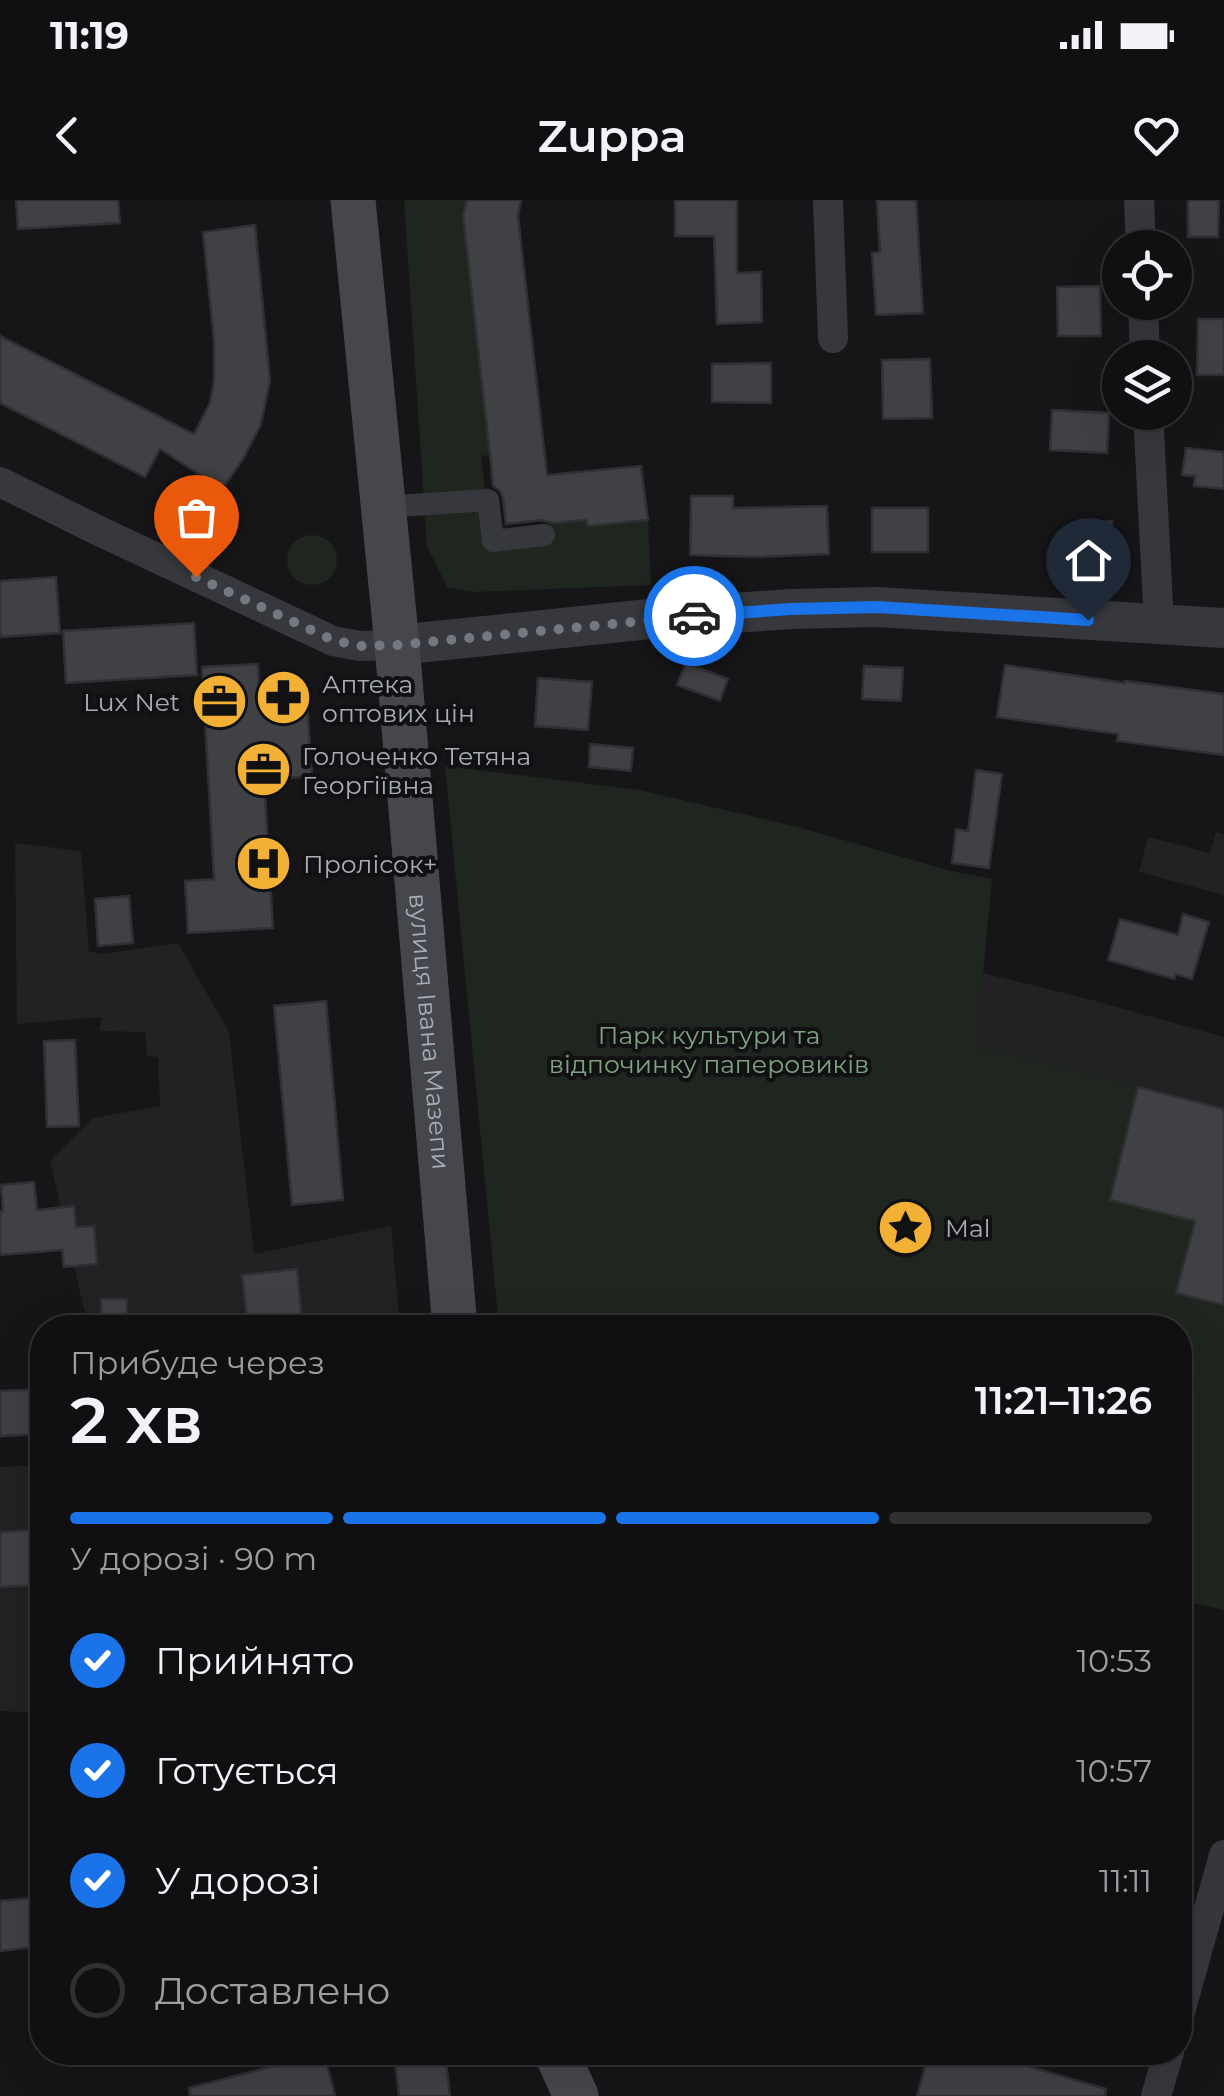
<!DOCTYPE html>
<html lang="uk">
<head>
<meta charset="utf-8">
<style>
	body { margin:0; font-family:Montserrat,sans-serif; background:#19191b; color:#f1f3f6; height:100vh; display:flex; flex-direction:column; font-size:38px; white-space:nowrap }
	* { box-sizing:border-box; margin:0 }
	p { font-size:32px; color:#9c9d9f }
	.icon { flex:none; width:55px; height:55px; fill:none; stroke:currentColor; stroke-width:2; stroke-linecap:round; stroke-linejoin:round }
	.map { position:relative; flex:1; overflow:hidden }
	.drawer { position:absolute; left:30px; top:1115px; width:1162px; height:750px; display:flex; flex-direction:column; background:#101012; border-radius:40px; box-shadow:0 10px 40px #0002,0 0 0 2px #303032 }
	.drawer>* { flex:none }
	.tools { position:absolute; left:1102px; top:30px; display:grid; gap:20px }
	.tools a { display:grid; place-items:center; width:90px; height:90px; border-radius:50%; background:#101012; box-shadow:0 10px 40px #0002,0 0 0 2px #303032; font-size:50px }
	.pin { position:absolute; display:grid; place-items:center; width:85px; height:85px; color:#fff; margin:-102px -42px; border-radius:50% 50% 50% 0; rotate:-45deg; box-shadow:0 0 10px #0007 }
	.pin .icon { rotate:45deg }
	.courier { position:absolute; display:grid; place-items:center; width:100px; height:100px; margin:-50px; border:8px solid #1a73e8; border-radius:50%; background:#fff; color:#222; box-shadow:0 2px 12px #0007 }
	.head em { font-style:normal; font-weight:600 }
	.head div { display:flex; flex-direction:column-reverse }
	.head { display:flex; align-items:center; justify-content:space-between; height:170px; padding:0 40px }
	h1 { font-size:65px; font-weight:600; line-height:75px }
	.bar { display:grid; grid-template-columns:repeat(4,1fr); gap:15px 10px; align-content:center; height:120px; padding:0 40px }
	.bar i { height:12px; border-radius:8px; background:#303032 }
	.bar .on { background:#1a73e8 }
	.bar p { grid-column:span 4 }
	ol { padding:0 40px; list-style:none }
	li { display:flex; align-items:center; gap:30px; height:110px }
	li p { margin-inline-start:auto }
	li .icon { padding:10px; border-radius:50%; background:#1a73e8; color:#fff; stroke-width:4 }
	li:last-child { color:#9c9d9f }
	li i { width:55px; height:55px; border:5px solid #303032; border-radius:50% }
	.status { display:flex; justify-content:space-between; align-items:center; height:70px; padding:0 50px; background:#101012; direction:ltr }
	.status svg { height:28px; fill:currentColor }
	header { display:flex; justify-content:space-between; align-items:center; height:130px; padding:0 40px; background:#101012; font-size:45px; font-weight:600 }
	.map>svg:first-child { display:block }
</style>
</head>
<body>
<div class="status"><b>11:19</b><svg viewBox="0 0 49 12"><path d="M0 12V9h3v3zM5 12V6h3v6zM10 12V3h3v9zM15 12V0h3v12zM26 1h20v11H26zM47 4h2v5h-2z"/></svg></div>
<header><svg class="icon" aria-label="back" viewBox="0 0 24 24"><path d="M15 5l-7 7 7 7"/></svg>Zuppa<svg class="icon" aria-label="heart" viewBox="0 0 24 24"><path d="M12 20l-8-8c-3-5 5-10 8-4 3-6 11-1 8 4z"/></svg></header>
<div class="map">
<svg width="1224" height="1896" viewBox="0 0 1224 1896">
	<rect width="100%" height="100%" fill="#161618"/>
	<g fill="#222225">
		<polygon points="1216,632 1224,634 1224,695 1139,672 1148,637 1210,653"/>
		<polygon points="15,643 81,651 89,751 102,754 178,743 229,832 254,1054 391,1026 400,1127 88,1127 50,961 93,918 160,906 158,857 147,856 145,832 100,831 101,817 17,824"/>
		<polygon points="982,773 1088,799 1224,837 1224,909 976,847"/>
		<polygon points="42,1265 42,1513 0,1511 0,1267"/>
	</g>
	<g fill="#1e261f" fill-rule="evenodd">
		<polygon points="404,0 467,0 463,16 489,255 481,256 492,349 499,329 586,320 588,326 648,320 651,385 474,392 447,387 427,346"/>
		<circle cx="312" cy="360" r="25"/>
		<path d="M445 566 639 590 798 627 951 671 992 679 976 847 1138 887 1110 999 1195 1021 1176 1093 1224 1105V1410L1180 1400V1128L499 1127ZM902 999C966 1003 922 1086 885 1048 867 1029 882 1006 902 999Z"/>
	</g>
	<g fill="#404145" stroke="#303034" stroke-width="2.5">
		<polygon points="16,0 118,0 120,23 18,29"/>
		<polygon points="467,0 521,0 518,16 547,275 641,266 648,320 588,326 586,320 553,323 542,320 506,324 503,298 500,291 493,286 491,264 463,16"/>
		<polygon points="675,0 737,0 737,73 761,72 762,122 717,124 714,36 675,36"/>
		<polygon points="877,0 916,0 923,113 876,115 872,53 880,52"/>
		<polygon points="1188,0 1219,0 1218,37 1188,37"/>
		<polygon points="255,25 270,181 261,224 243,259 222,289 160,249 145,277 0,203 0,136 194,234 210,203 214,180 214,141 203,32"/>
		<polygon points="1100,86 1101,136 1058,136 1057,87"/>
		<polygon points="1198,119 1224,119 1224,175 1197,175"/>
		<polygon points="930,159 932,218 883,219 882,160"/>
		<polygon points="771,163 771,203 712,202 712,164"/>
		<polygon points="1052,210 1109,213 1107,253 1050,250"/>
		<polygon points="1186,248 1224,252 1224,289 1194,286 1195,276 1182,275"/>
		<polygon points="691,296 733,296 733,308 827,306 829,354 757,357 690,355"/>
		<rect x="872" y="308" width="56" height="44"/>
		<polygon points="1112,321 1114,363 1076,366 1073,324"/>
		<polygon points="56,377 60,433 0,437 0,381"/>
		<polygon points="194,423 197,475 66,483 63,431"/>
		<polygon points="686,463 728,479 720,501 677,485"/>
		<polygon points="258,464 259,490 306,488 312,576 264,580 273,728 188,733 185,681 214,679 202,467"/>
		<polygon points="1005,465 1125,483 1125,481 1224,494 1224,555 1117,541 1118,534 997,517"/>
		<polygon points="864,466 903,468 901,501 862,499"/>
		<polygon points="538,478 592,482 588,530 535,526"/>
		<polygon points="590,544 633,548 631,571 589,567"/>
		<polygon points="976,570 1002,574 989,668 952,663 956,629 968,631"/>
		<polygon points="129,696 133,743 98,746 95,699"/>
		<polygon points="1183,714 1209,722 1192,779 1176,774 1174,779 1108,760 1120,719 1178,735"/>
		<polygon points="326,801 343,1000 292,1005 274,806"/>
		<polygon points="75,840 79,926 47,927 44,841"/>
		<polygon points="1138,887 1224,909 1224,1105 1176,1093 1195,1021 1110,1000"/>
		<polygon points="34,982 37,1010 74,1006 76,1027 94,1026 97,1064 64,1067 62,1050 0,1055 0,1011 3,1011 1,985"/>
		<polygon points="297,1069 303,1128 248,1128 242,1075"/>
		<rect x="101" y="1099" width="26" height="29"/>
		<polygon points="42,1189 42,1234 0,1236 0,1191"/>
		<polygon points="42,1329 42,1385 0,1387 0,1332"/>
		<polygon points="42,1697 42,1746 0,1751 0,1701"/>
		<polygon points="394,1852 445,1852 450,1896 399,1896"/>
		<polygon points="929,1852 979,1852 1106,1889 1105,1896 917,1896"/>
		<polygon points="324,1853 335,1896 190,1896 189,1888"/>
	</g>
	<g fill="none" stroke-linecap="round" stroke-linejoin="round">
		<polyline stroke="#37383d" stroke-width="22" points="383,307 488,300 493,341 544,335"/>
		<g stroke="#37383d" stroke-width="30">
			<polyline points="828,0 833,138"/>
			<polyline points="1139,0 1141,48"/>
			<polyline points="1143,102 1145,158"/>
			<polyline points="1148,212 1159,424"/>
			<polyline points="0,282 95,329 333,441 360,446 397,445"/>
			<polyline points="1180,1812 1224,1655"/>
			<polyline points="1156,1896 1169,1852"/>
		</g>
		<polyline stroke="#37383d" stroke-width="40" points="397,445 659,418 791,409 877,407 1224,428"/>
		<g stroke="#45474d" stroke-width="45">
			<path id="s1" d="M353 0 397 445 455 1128"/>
			<polyline points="556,1852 576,1896"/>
		</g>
	</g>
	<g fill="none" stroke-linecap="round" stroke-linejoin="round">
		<polyline stroke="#757880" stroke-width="10" stroke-dasharray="0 18" points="196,377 333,440 360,446 397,445 694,416"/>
		<polyline stroke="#1a73e8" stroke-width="12" points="694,416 791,409 877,407 1088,420"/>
	</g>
	<defs>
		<symbol id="pharmacy-disc" viewBox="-11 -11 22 22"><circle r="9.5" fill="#f2b134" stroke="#111113"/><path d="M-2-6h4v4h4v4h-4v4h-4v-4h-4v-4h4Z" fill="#111"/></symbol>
		<symbol id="office-disc" viewBox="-11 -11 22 22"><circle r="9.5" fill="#f2b134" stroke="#111113"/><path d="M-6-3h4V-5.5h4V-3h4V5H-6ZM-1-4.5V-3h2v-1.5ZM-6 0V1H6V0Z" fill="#111"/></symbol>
		<symbol id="hospital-disc" viewBox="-11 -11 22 22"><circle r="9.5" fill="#f2b134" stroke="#111113"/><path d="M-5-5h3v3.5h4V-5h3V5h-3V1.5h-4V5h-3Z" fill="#111"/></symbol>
		<symbol id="sight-disc" viewBox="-11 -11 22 22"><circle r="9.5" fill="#f2b134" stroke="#111113"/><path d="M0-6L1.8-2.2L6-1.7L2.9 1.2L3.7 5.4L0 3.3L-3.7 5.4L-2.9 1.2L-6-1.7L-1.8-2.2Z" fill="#111"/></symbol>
	</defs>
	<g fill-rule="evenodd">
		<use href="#pharmacy-disc" x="252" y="466" width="63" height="63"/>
		<use href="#office-disc" x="188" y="470" width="63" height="63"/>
		<use href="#office-disc" x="232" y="538" width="63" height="63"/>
		<use href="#hospital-disc" x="232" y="632" width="63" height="63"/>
		<use href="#sight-disc" x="874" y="996" width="63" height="63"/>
	</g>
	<g text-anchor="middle" stroke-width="8" stroke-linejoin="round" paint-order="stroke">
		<g font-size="25" fill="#a8adb8" stroke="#111113" text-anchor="start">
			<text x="322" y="493">Аптека<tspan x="322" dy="29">оптових цін</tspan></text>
			<text x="180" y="511" text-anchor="end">Lux Net</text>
			<text x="302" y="565">Голоченко Тетяна<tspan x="302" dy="29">Георгіївна</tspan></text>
			<text x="303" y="673">Пролісок+</text>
			<text x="945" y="1037">Mal</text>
		</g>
		<g font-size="25" fill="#a8adb8" stroke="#111113">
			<text dy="9" stroke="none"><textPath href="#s1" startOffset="835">вулиця Івана Мазепи</textPath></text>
		</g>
		<g font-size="25" fill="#7fa381" stroke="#111113">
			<text x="709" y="844">Парк культури та<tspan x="709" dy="29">відпочинку паперовиків</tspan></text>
		</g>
	</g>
</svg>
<div class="tools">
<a><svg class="icon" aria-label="locate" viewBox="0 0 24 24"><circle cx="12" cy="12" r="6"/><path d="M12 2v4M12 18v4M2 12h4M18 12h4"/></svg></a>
<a><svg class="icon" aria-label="layers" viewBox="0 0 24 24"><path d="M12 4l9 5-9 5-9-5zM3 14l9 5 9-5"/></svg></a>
</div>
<div class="pin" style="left:196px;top:377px;background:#ea580c"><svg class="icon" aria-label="bag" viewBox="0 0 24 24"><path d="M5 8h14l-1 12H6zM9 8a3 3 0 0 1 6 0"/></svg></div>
<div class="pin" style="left:1088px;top:420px;background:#1f2937"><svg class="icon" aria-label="home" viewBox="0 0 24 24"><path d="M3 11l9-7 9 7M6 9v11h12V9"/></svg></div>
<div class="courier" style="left:694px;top:416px"><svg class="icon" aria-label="car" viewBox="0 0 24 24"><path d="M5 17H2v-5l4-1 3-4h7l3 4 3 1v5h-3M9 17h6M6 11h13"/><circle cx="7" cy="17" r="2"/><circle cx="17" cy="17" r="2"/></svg></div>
<section class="drawer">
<div class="head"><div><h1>2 хв</h1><p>Прибуде через</p></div><em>11:21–11:26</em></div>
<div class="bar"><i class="on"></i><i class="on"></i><i class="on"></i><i></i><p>У дорозі · 90 m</p></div>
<ol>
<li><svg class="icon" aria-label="check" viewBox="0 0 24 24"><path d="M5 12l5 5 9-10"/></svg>Прийнято<p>10:53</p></li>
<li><svg class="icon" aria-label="check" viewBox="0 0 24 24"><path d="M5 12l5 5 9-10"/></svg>Готується<p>10:57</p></li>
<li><svg class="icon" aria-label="check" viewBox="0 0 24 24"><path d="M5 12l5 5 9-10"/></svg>У дорозі<p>11:11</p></li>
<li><i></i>Доставлено</li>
</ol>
</section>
</div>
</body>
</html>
